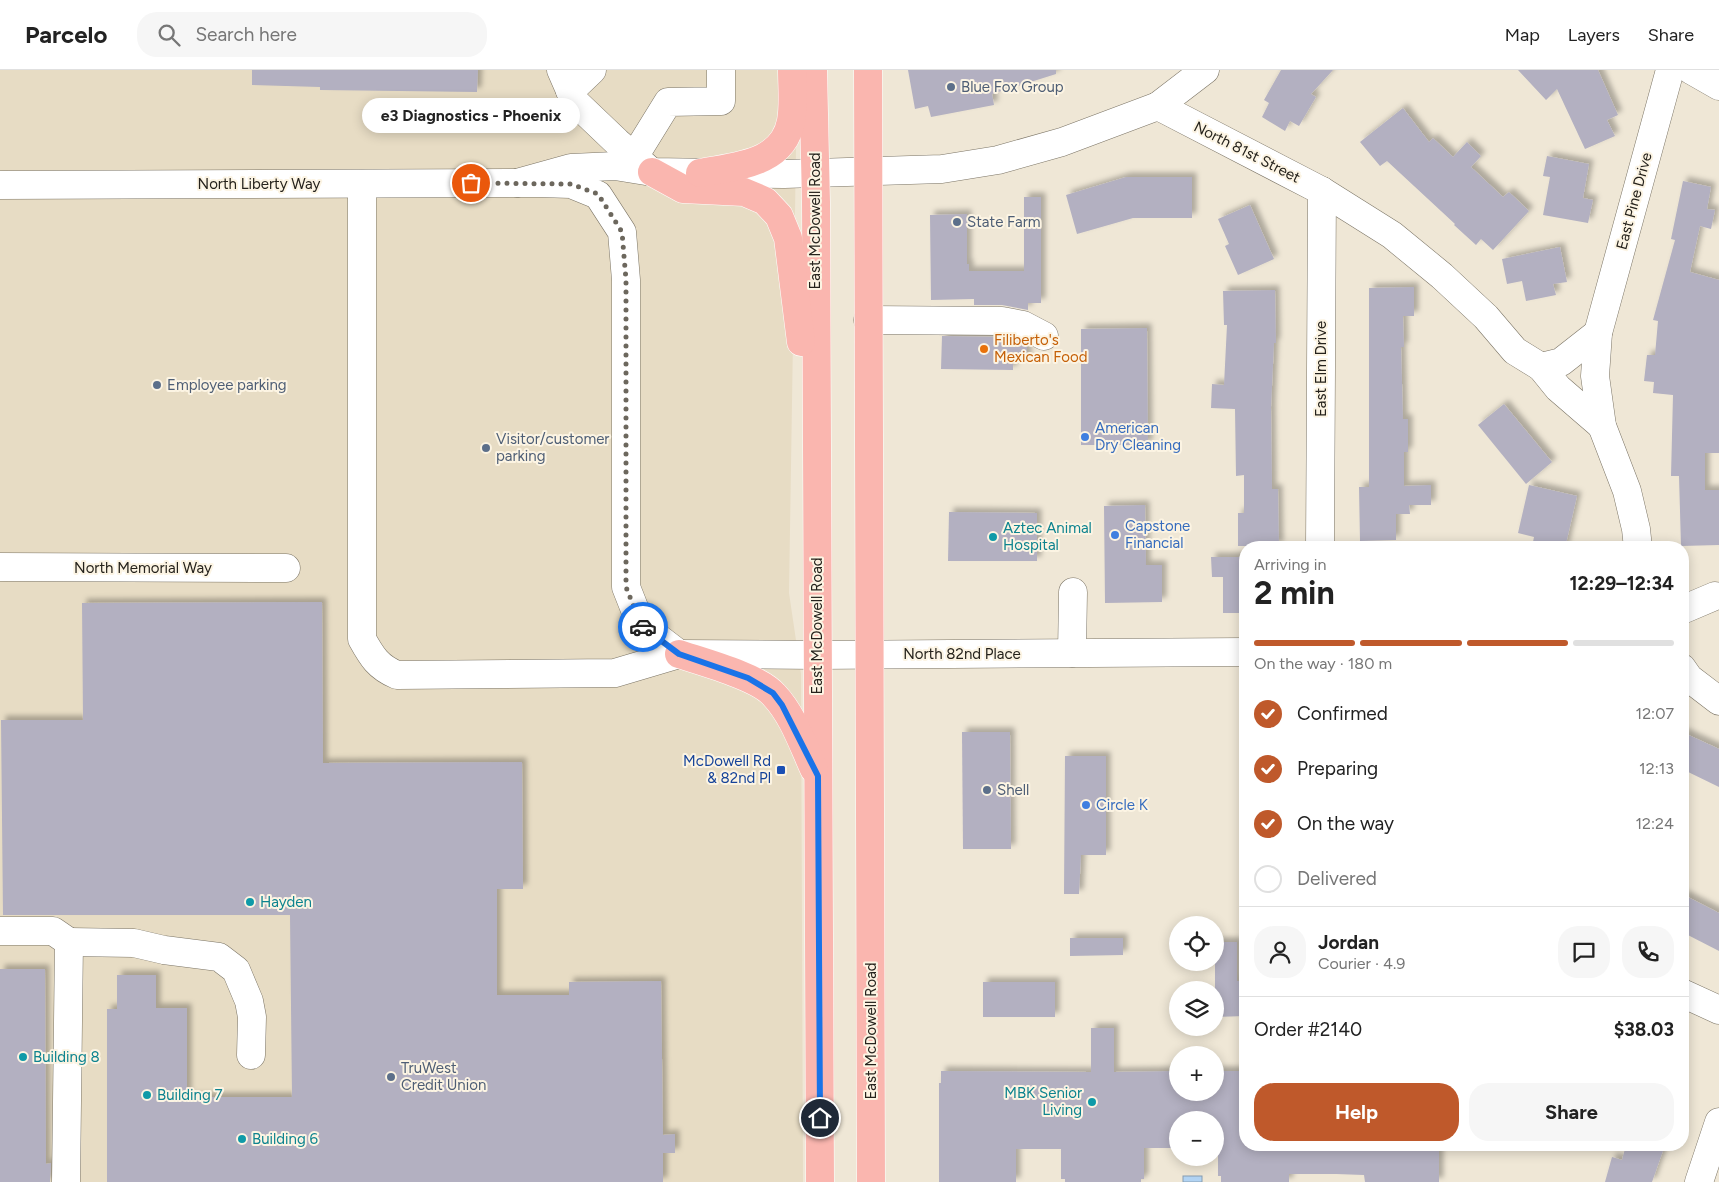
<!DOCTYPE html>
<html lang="en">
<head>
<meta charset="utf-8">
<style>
	body { margin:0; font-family:Figtree,sans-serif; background:#f6f6f6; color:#222; height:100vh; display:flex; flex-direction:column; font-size:19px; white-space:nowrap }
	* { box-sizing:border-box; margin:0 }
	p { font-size:16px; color:#767676 }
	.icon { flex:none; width:28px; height:28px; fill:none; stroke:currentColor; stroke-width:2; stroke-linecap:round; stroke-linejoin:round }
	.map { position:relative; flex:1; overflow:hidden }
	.side { position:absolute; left:1239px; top:471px; width:450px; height:610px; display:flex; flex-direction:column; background:#fff; border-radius:20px; box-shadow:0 2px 12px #0003 }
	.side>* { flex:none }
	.tools { position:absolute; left:1169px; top:846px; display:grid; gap:10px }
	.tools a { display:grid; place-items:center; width:55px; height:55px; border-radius:50%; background:#fff; box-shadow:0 2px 12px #0003; font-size:25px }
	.pin { position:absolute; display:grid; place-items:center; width:42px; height:42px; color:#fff; margin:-21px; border:2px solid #fff; border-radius:50%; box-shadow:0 1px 5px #0007 }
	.courier { position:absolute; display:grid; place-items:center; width:50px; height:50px; margin:-25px; border:4px solid #1a73e8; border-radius:50%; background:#fff; color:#222; box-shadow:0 1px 6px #0007 }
	.bubble { position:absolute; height:35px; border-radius:18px; background:#fff; box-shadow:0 2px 12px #0003; font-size:16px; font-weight:700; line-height:35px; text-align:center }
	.head em { font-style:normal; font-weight:700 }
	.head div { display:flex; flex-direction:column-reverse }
	.head { display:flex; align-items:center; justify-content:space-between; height:85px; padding:0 15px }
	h1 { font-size:32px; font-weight:700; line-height:38px }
	.bar { display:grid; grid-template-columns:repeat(4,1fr); gap:8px 5px; align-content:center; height:60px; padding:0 15px }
	.bar i { height:6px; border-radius:4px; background:#e0e0e0 }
	.bar .on { background:#bf592b }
	.bar p { grid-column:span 4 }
	.line { display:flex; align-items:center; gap:12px; padding:0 15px; border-top:1px solid #e0e0e0 }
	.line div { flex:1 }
	.round { display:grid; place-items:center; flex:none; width:52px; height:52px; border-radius:20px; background:#f6f6f6 }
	ol { padding:0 15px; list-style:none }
	li { display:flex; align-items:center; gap:15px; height:55px }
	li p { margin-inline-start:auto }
	li .icon { padding:5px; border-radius:50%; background:#bf592b; color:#fff; stroke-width:4 }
	li:last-child { color:#767676 }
	li i { width:28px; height:28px; border:2px solid #e0e0e0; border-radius:50% }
	.cta { display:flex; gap:10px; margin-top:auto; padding:10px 15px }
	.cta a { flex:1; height:58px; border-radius:20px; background:#bf592b; color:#fff; font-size:20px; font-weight:700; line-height:58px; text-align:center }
	.cta a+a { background:#f6f6f6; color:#222 }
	header { display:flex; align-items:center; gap:30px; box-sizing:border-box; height:70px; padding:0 25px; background:#fff; border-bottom:1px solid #e0e0e0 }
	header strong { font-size:24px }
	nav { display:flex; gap:28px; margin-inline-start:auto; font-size:18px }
	.search { width:350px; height:45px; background:#f6f6f6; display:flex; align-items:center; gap:12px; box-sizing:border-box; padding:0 18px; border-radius:20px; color:#767676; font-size:19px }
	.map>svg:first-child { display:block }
</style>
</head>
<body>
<header>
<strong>Parcelo</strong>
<div class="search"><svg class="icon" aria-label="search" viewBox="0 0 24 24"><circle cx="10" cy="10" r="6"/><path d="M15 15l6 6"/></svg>Search here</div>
<nav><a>Map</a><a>Layers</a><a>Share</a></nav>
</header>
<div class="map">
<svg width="1719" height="1112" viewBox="0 0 1719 1112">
	<defs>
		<filter id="shadow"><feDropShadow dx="4.5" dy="-4.5" stdDeviation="2.5" flood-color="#0004"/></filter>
	</defs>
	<rect width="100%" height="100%" fill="#efe7d6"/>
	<polygon fill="#e7dcc4" points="0,0 786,0 786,49 796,79 789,523 801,604 803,1112 0,1112"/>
	<rect fill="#b1d3f3" stroke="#879eb2" x="1183" y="1106" width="19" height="6"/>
	<g fill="#b3b0c1" filter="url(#shadow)">
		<polygon points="252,0 478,0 477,22 320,20 320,17 252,15"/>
		<polygon points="908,0 1056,0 1056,4 992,24 994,35 931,47 928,36 915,39"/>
		<polygon points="1281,0 1333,0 1311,24 1316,27 1299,56 1290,51 1285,61 1262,47 1269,33 1264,30"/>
		<polygon points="1518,0 1598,0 1618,45 1607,50 1615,66 1585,79 1557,19 1546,30"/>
		<polygon points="1403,38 1429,72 1433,68 1453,87 1467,72 1481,86 1471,97 1503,127 1509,122 1529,141 1493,180 1481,169 1476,175 1454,155 1455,154 1387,91 1380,96 1360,72"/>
		<polygon points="1547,86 1589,94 1583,128 1593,130 1588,153 1543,145 1550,107 1543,106"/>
		<polygon points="1126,107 1192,107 1192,148 1133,148 1077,164 1066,125"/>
		<polygon points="1683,111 1711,117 1707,139 1715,140 1711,159 1700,156 1690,202 1719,210 1719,383 1705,383 1705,420 1719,420 1719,475 1681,476 1679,406 1671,406 1673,325 1653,323 1654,312 1644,311 1647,285 1655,285 1658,251 1653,250 1675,170 1671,169"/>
		<polygon points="1024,127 1041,127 1041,233 1028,233 1028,240 1002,235 974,235 974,229 931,230 930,145 967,144 967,194 969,194 969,201 1024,201"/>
		<polygon points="1250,135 1274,189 1238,205 1225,176 1229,174 1218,149"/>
		<polygon points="1560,177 1567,212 1553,214 1556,225 1526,231 1522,211 1507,214 1502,189"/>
		<polygon points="1414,217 1414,246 1403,246 1404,277 1401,277 1403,349 1408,349 1408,382 1404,382 1404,416 1431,415 1431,435 1409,435 1410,444 1396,444 1396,470 1360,471 1359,417 1369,417 1369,218"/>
		<polygon points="1275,220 1276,273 1274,273 1271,337 1272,419 1278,419 1279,476 1238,476 1238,443 1244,443 1244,405 1236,406 1235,339 1211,338 1212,314 1224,315 1227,255 1224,255 1223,221"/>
		<polygon points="1147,258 1148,375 1081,375 1081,259"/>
		<polygon points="942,266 1000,267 1018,270 1027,275 1027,291 1013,291 1013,300 941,299"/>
		<polygon points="1504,334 1552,392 1526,414 1478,355"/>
		<polygon points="1529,415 1577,426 1565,478 1557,478 1533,472 1534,467 1518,463"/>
		<polygon points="1145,435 1146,495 1162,495 1162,532 1105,533 1104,436"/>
		<polygon points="949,442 1037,443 1037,491 948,491"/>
		<polygon points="1211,487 1245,487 1245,543 1223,543 1223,507 1212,507"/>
		<polygon points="322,532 323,693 522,692 523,819 497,819 497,925 569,925 569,912 661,911 663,1065 675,1064 675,1083 663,1083 663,1112 107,1112 107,939 117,939 117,905 156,905 156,938 187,938 187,1027 292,1027 290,845 3,845 1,650 83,650 82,533"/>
		<polygon points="962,662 1010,662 1011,779 963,779"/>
		<polygon points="1682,662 1719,679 1719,717 1682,699"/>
		<polygon points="1065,686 1106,686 1106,785 1081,785 1079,824 1064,824"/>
		<polygon points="1682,824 1719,843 1719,881 1682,862"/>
		<polygon points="1070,868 1123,868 1123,885 1070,886"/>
		<polygon points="1215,872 1237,872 1237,911 1245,911 1245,946 1215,947"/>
		<polygon points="0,899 45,899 46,1094 51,1093 50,1112 0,1112"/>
		<rect x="983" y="912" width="72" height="35"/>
		<polygon points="1091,958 1114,958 1114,1002 1178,1001 1178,1022 1215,1022 1215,1001 1242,1001 1242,1004 1245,1004 1245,1075 1439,1075 1439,1112 1365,1112 1364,1105 1336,1104 1289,1104 1289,1112 1221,1112 1221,1106 1218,1106 1218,1078 1215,1078 1215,1050 1178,1050 1178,1075 1173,1075 1173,1078 1144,1078 1144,1109 1141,1109 1141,1112 1065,1112 1065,1109 1061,1109 1061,1079 1016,1079 1016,1112 939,1112 939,1013 941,1013 941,1001 1091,1002"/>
		<polygon points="1626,1075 1665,1075 1652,1112 1605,1112 1612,1087 1622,1090"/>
	</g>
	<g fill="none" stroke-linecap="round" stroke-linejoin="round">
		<defs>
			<g id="minor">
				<polyline points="561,0 575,32 617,72 647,98"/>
				<polyline points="1691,0 1719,16"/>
				<polyline points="570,21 592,0"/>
				<polyline points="1158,36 1205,0"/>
				<polyline points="634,87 668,32 721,31 721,0"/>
				<polyline points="517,113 571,98 615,96 652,102 784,104 942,99 998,90 1062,72 1158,36 1322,121 1392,165 1442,206 1486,247 1515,281 1541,297 1558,318 1602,356"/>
				<path d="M362 114V569C372 587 378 597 397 605L615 603 679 584 817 585 1245 582"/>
				<polyline points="0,115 539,113 571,114 598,125 622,162 626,210 626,517 641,555 679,584"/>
				<polyline points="868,250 1002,251 1023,255 1044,266"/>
				<polyline points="1541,297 1561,292 1598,263"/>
				<polyline points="1320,478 1322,121"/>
				<polyline points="1638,478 1636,459 1627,421 1602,356 1595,306 1598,263 1670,0"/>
				<polyline points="0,497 286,498"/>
				<polyline points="1682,540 1715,526"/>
				<polyline points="1072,583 1073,522"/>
				<polyline points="1682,598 1689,608 1719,631"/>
				<polyline points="0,861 53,861 69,872 66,1112"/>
				<polyline points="69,872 134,873 164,880 219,887 236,900 249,931 252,947 251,985"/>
				<polyline points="1682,923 1719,940"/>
				<polyline points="1699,1112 1719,1052"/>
			</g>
			<g id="major">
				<polyline points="813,0 816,132 820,1112"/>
				<polyline points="868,0 871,1112"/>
				<polyline points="652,102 683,119 744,122 765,131 779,146 788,168 801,272"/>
				<path d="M700 103C735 96 783 95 791 51 794 35 792 17 792 0"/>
				<path d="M679 584C703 592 759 607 774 625 793 645 803 675 814 699"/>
			</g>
		</defs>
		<use href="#minor" stroke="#7b7465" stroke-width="29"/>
		<use href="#major" stroke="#fff" stroke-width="29"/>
		<use href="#minor" stroke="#fff" stroke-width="28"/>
		<use href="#major" stroke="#fab6af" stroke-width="28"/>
	</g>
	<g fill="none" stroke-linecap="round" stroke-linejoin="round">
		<polyline stroke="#6c675d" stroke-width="5" stroke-dasharray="0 9" points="471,113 571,114 598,124 622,162 626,210 626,517 641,555 643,557"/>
		<polyline stroke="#1a73e8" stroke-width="6" points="643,557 679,584 748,608 773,623 782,635 818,706 820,1048"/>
	</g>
	<g fill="#5c6f8a" stroke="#fcf4e3" stroke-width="2">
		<circle cx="951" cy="17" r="5"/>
		<circle cx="957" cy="152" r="5"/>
		<circle cx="157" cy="315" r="5"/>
		<circle cx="486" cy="378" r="5"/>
		<circle cx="987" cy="720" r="5"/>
		<circle cx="391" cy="1007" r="5"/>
	</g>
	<circle fill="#e8710a" stroke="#fcf4e3" stroke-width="2" cx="984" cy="279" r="5"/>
	<g fill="#3f7fe0" stroke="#fcf4e3" stroke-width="2">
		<circle cx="1085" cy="367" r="5"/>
		<circle cx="1115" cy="465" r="5"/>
		<circle cx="1086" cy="735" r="5"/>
	</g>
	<g fill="#0f9aa8" stroke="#fcf4e3" stroke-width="2">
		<circle cx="993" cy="467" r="5"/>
		<circle cx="250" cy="832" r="5"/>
		<circle cx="23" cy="987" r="5"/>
		<circle cx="147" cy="1025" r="5"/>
		<circle cx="1092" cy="1032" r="5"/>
		<circle cx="242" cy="1069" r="5"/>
	</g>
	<rect fill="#1a4fb4" stroke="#fcf4e3" stroke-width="2" x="776" y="695" width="10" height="10" rx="2.5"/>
	<g text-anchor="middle" stroke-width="4" stroke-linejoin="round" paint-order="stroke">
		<g font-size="15" fill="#4e5e75" stroke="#fcf4e3" text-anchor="start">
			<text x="961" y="22">Blue Fox Group</text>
			<text x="967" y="157">State Farm</text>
			<text x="167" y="320">Employee parking</text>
			<text x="496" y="374">Visitor/customer<tspan x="496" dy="17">parking</tspan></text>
			<text x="997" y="725">Shell</text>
			<text x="401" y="1003">TruWest<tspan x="401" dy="17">Credit Union</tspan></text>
		</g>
		<g font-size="15" fill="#25221c" stroke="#fcf4e3">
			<text transform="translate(1247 82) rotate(27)" y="5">North 81st Street</text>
			<text x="259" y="119">North Liberty Way</text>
			<text transform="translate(1634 131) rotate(-75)" y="5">East Pine Drive</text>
			<text transform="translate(815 151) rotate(-90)" y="5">East McDowell Road</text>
			<text transform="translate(1321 299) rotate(-90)" y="5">East Elm Drive</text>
			<text x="143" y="503">North Memorial Way</text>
			<text transform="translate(817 556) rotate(-90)" y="5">East McDowell Road</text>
			<text x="962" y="589">North 82nd Place</text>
			<text transform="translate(871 961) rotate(-90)" y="5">East McDowell Road</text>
		</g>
		<g font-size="15" fill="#c56008" stroke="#fcf4e3" text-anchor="start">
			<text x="994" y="275">Filiberto's<tspan x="994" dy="17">Mexican Food</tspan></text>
		</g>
		<g font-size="15" fill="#366cbe" stroke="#fcf4e3" text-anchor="start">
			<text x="1095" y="363">American<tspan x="1095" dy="17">Dry Cleaning</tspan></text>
			<text x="1125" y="461">Capstone<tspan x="1125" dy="17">Financial</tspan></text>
			<text x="1096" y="740">Circle K</text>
		</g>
		<g font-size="15" fill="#0d838f" stroke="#fcf4e3" text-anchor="start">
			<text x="1003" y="463">Aztec Animal<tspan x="1003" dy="17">Hospital</tspan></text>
			<text x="260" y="837">Hayden</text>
			<text x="33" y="992">Building 8</text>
			<text x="1082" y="1028" text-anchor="end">MBK Senior<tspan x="1082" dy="17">Living</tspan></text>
			<text x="157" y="1030">Building 7</text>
			<text x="252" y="1074">Building 6</text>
		</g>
		<g font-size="15" fill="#164399" stroke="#fcf4e3" text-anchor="end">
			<text x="771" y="696">McDowell Rd<tspan x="771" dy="17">&amp; 82nd Pl</tspan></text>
		</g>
	</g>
</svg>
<div class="tools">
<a><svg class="icon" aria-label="locate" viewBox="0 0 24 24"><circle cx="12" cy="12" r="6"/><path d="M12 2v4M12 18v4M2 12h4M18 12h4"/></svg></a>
<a><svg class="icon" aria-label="layers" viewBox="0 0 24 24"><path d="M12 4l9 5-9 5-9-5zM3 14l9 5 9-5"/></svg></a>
<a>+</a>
<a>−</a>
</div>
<div class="pin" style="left:471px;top:113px;background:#ea580c"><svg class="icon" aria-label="bag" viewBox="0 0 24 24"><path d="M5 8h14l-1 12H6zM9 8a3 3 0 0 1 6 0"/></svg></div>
<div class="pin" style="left:820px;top:1048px;background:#1f2937"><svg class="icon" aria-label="home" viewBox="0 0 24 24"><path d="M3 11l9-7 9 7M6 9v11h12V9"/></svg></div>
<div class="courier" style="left:643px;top:557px"><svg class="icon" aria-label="car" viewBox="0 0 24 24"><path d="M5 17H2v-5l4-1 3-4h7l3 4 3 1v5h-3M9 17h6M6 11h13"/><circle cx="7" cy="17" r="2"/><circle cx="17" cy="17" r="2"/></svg></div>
<div class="bubble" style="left:362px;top:28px;width:218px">e3 Diagnostics - Phoenix</div>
<section class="side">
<div class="head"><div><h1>2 min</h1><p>Arriving in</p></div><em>12:29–12:34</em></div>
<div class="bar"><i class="on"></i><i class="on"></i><i class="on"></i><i></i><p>On the way · 180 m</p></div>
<ol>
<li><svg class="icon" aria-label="check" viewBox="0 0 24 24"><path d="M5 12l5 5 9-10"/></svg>Confirmed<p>12:07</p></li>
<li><svg class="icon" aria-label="check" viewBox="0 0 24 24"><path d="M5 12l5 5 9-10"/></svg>Preparing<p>12:13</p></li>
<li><svg class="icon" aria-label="check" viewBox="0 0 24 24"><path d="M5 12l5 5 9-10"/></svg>On the way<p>12:24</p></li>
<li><i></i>Delivered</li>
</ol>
<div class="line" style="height:90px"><a class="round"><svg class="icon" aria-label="person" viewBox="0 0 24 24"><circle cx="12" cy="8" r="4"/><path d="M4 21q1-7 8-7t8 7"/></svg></a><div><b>Jordan</b><p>Courier · 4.9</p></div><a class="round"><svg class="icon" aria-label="chat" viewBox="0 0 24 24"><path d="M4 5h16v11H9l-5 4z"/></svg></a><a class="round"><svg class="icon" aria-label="phone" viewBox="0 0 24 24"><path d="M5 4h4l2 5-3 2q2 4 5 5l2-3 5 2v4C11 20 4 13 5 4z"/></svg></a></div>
<div class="line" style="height:65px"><div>Order #2140</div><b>$38.03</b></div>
<div class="cta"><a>Help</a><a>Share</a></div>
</section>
</div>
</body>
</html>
